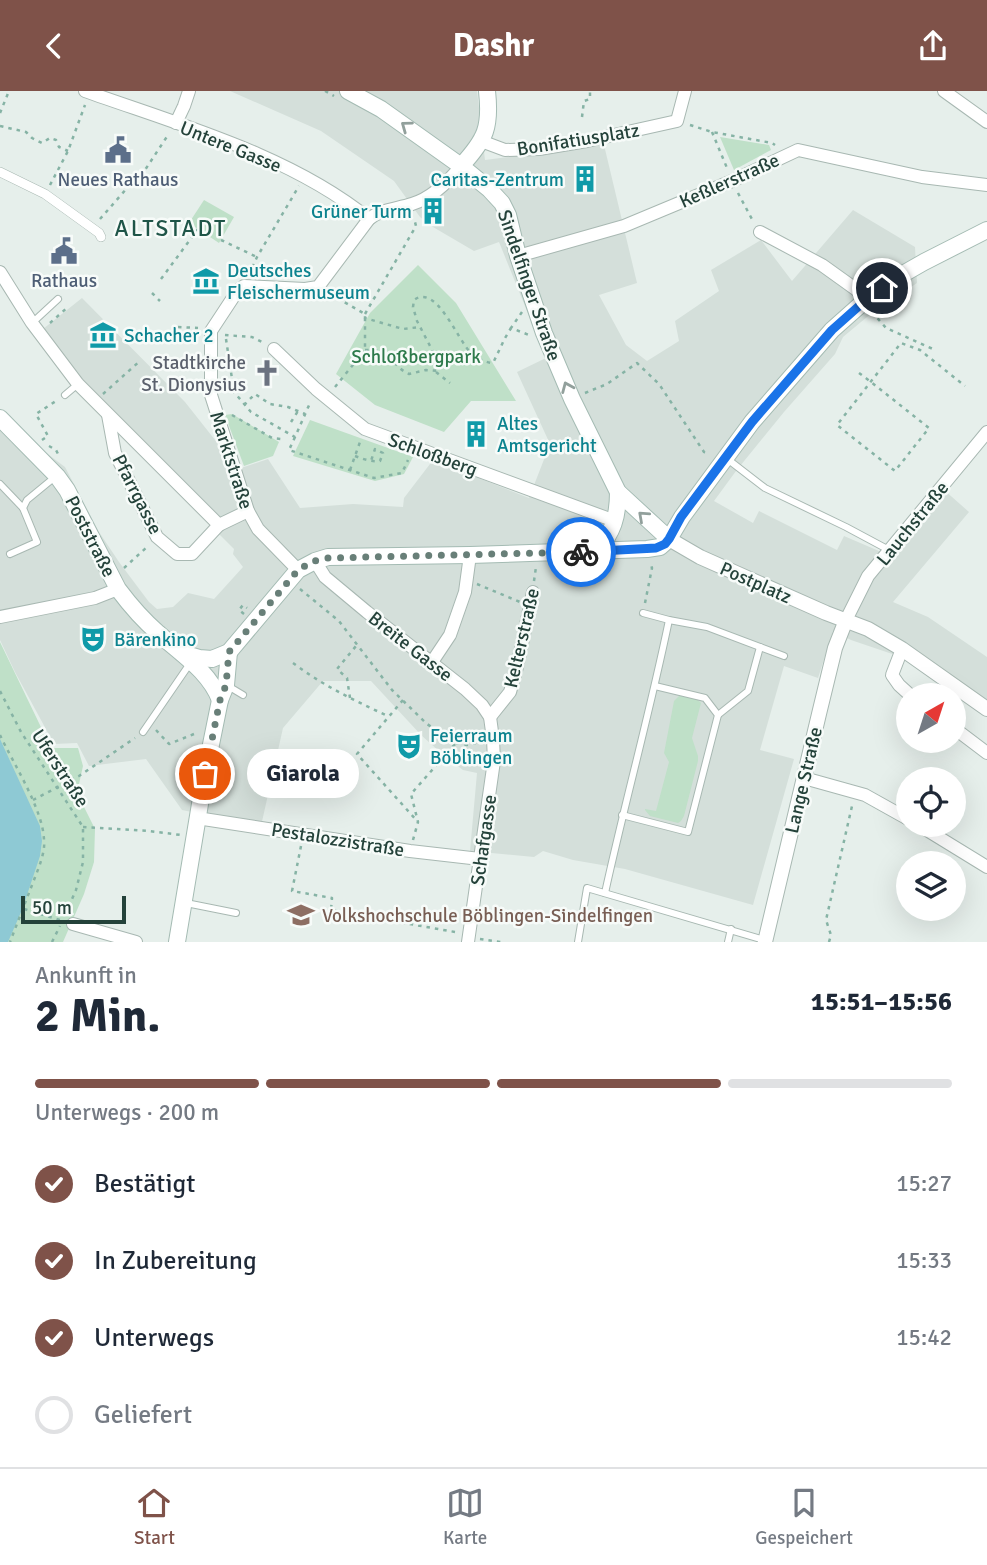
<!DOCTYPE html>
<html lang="de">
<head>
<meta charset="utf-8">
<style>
	body { margin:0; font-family:Signika,sans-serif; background:#f2f2f3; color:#1f2937; height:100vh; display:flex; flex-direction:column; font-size:26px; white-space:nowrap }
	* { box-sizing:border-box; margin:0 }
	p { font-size:23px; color:#747a83 }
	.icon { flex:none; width:38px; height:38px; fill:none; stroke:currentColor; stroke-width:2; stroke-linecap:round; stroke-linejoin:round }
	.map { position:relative; height:851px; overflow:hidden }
	.side { display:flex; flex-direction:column; background:#fff; flex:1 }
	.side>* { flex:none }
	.needle { width:46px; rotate:39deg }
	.controls { position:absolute; left:896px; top:592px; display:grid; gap:14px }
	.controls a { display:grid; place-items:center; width:70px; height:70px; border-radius:50%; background:#fff; box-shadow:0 7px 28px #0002; font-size:35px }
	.scale { position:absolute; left:21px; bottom:18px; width:105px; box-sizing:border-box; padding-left:7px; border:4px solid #24423a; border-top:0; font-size:19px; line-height:24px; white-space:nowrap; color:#24423a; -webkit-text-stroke:5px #f7fbf9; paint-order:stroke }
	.pin { position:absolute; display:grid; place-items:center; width:60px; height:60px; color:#fff; margin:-30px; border:4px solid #fff; border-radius:50%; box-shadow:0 2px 7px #0007 }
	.courier { position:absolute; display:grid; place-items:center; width:70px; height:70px; margin:-35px; border:5px solid #1a73e8; border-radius:50%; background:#fff; color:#222; box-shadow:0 2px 9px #0007 }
	.bubble { position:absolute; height:49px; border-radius:24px; background:#fff; box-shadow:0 7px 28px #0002; font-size:23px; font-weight:700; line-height:49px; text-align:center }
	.headline em { font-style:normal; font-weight:700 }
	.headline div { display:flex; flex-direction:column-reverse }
	.headline { display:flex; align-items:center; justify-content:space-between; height:119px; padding:0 35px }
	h1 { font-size:46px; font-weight:700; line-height:52px }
	.bar { display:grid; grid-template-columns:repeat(4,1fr); gap:10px 7px; align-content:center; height:84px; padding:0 35px }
	.bar i { height:9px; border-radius:5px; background:#e0e1e3 }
	.bar .on { background:#7f5249 }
	.bar p { grid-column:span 4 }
	ol { padding:0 35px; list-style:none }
	li { display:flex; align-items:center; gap:21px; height:77px }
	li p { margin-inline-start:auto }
	li .icon { padding:7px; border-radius:50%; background:#7f5249; color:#fff; stroke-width:4 }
	li:last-child { color:#747a83 }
	li i { width:38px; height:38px; border:4px solid #e0e1e3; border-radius:50% }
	header { display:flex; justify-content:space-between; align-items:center; height:91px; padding:0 35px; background:#7f5249; color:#fff; font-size:32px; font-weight:700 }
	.menu { display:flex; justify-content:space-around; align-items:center; height:98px; border-top:2px solid #e0e1e3; background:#fff; font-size:19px; color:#747a83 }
	.menu a { display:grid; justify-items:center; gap:4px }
	.menu .on { color:#7f5249 }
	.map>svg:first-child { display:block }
</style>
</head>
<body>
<header><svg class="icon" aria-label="back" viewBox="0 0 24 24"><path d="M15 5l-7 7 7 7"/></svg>Dashr<svg class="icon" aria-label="share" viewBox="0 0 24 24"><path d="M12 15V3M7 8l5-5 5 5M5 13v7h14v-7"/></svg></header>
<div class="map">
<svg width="987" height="851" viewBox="0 0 987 851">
	<rect width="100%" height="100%" fill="#e6efeb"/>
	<polygon fill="#d4dfda" points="230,0 477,0 485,69 604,54 637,192 599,204 626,254 647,270 679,250 675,230 719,200 711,179 761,149 792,190 853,119 915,156 917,192 867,226 843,246 835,263 784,321 736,380 714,410 753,432 759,420 837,459 844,445 886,463 943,398 969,421 893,511 928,526 987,566 987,608 978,621 901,566 851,549 833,540 818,587 784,575 760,659 794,668 753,814 625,778 573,769 543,760 534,766 470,760 477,682 463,679 441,662 421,644 371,590 323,590 283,637 261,735 182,719 146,668 89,675 77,652 54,653 15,581 0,549 0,320 13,337 65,376 99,441 119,471 149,511 157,518 173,516 188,502 214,508 243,476 233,463 234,458 96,320 38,242 82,207 185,311 238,378 268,368 300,417 353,413 403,416 404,407 433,369 529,407 550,353 517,281 546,267 499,151 474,160 433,136 420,126 394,90 321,40"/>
	<g fill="#bfe0c8">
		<polygon points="720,46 769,54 771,59 734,79"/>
		<polygon points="204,109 234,126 219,152 189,132"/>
		<polygon points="418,174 456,212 516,310 471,310 444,341 375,314 336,283 370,222"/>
		<polygon points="232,323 279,351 273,365 244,375 225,324"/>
		<polygon points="310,329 413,366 404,383 375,390 293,365"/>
		<polygon points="0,551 51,657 78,657 83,675 77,702 95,738 94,771 84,803 63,851 0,851"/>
		<polygon points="680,604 696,607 701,612 692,647 698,665 698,670 684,725 681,730 678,732 650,725 645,719 645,718 656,720 669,671 664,662 674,610"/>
	</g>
	<polygon fill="#8ec9d4" points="0,648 40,735 42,750 40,765 22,819 8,851 0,851"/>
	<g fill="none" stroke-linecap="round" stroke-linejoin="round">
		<defs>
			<g id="service">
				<polyline points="32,232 58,208"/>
				<polyline points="65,304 78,293"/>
				<polyline points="726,367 765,397 846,436 889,459"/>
				<polyline points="0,393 23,417"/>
				<polyline points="10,463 37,451 23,417 27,409 55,386"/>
				<polyline points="643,522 669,529 707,536 784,565"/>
				<polyline points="228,595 243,604"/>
				<polyline points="718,624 748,600 760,556"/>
				<polyline points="143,641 191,571"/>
				<polyline points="622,724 688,741 718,624 705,607 655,595"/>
				<path d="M605 802C625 711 650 621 669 529"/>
				<polyline points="186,812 236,822"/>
				<polyline points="578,851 587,797 764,849"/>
				<polyline points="728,851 731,838"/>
			</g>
			<polyline id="pedestrian" points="0,81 45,103 99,142 101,146"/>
			<g id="minor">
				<path d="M85 0C180 34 290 64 369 128"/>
				<polyline points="944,0 987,31"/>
				<polyline points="176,32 184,15 189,0"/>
				<polyline points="481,50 505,59 539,58 587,50 677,30 685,0"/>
				<polyline points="760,141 822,174 868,207"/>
				<polyline points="518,165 624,135 732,90 798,59 922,86 987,94"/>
				<polyline points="0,181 32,232 78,293 219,434 248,420"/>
				<polyline points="274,258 316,298 365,338 615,430"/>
				<polyline points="108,324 115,362 157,446 177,463 192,463 219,434"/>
				<polyline points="315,470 325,486 367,521 465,598 482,614 490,626 493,648 494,670 468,851"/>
				<path d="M298 479 258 438 248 420 211 304V240L238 199 244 195 305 198 318 196 369 128C381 118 397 118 412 113 432 107 448 91 461 75"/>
				<polyline points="0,526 95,507 118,498"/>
				<polyline points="846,529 868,485 987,341"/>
				<polyline points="902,558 892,584 899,594 910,604"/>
				<polyline points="432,571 450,544 465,501 470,464"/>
				<polyline points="490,626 510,601 517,576 533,501"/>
				<polyline points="954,637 987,662"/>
				<polyline points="804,687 865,704 908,728"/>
				<polyline points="197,727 410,760 480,768"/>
				<polyline points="917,733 987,776"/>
				<polyline points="73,833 136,851"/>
			</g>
			<g id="tertiary">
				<polyline points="669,448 700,466 826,522 868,538 902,558 987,618"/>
				<polyline points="765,851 819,623 835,557 846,529"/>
			</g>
			<g id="secondary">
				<polyline points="348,0 381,18 461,75 489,98 502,112 508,124 518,165 544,242 572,308 618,401 669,448"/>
				<path d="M461 75C486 48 491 36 487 0"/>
				<path d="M0 327 57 385 67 399 118 498C130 514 143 529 158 542 181 563 209 580 220 609"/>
				<path d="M597 460C613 441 618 426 618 401"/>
				<polyline points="182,562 199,567 212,568 229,561 298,479 315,470 328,466 470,464 647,458 660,456 669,448 682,426 752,331 832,239 868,207 896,187 924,171 987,139"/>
				<polyline points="177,851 205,683 220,609 226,594 229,561"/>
			</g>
		</defs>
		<use href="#service" stroke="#a8b8b2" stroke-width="8"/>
		<use href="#pedestrian" stroke="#a8b8b2" stroke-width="10"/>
		<use href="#minor" stroke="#a8b8b2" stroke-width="14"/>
		<use href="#tertiary" stroke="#a8b8b2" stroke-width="16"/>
		<use href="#secondary" stroke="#a4bbb3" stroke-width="18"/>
		<g stroke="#86b3a5" stroke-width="2.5" stroke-dasharray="3.5 5" stroke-linecap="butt">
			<polyline points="325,0 334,5"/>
			<polyline points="0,22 9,0"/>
			<polyline points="582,26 584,10 590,8 590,0"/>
			<polyline points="690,34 712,41 772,52 775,54"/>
			<polyline points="0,35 26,41 32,47 42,52 50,47 56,49 59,56 68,60"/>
			<polyline points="712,41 727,77"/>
			<polyline points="50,94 68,60 85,14"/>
			<polyline points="738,102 753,130"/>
			<polyline points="100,128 128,96 145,79 168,44"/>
			<polyline points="221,149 257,166"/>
			<polyline points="249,184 257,166 299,95"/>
			<polyline points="161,188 198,138"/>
			<polyline points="152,202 160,210"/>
			<polyline points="330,203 365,223 365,227 403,238 420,236"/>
			<polyline points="522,221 511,237 529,244"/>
			<polyline points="872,221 886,237 933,258"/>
			<polyline points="365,223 416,135 414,127"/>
			<polyline points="50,232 69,215"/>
			<polyline points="178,236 198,237"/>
			<polyline points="225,244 252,246 262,251"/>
			<polyline points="226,248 234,301 251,321 295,346 310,312"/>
			<path d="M365 259C395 258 389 274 409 283L426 279 439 280 440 274 417 230 413 216 414 209C437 192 458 251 472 263 478 268 485 271 492 272L494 270 505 247 511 237"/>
			<polyline points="436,281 450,292"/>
			<polyline points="859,282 871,291 929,337 895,380 837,334 901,252 920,259 965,295"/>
			<polyline points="335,296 365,259 365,227"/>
			<polyline points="585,302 607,293 637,272 659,293 704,361 710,362"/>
			<polyline points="103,303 141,269"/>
			<polyline points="244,314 255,303 270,313 288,316 305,323"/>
			<polyline points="232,324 272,347 281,348"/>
			<polyline points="291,331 298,320"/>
			<polyline points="295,346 289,359 374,387 402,382 408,369"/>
			<polyline points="42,349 48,345 36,323 56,310"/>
			<polyline points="49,355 56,359 59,365"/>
			<path d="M355 365C363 368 371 371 380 370L383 362 375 358 371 370"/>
			<polyline points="350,379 360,351"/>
			<polyline points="124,477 147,456"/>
			<polyline points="534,490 536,476"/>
			<polyline points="477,493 520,511"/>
			<polyline points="300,498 339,530 392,599 427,633 456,652 467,654 480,651"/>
			<polyline points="645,512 652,477 650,471"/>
			<polyline points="244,523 239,519 243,514 247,517"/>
			<path d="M293 572C322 594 355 610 388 625"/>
			<polyline points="0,600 21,641 83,736 83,771 76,799 66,822"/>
			<polyline points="350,607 347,587 337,578 356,555"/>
			<polyline points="403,609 357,663 418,731"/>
			<polyline points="156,639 169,653 194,643 197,644"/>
			<path d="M0 644C13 672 43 718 44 749 45 758 42 767 39 776L10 851"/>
			<polyline points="33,709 79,685 135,647"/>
			<polyline points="83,736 149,740 181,744"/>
			<polyline points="413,749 418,731 411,703 456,652"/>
			<polyline points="301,755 292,800 332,807 331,819 455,841"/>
			<polyline points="24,818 60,829"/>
			<polyline points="480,848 501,851"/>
			<polyline points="52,851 60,835"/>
			<polyline points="829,851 831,844 826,829 852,715"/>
		</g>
		<use href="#service" stroke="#fff" stroke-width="6"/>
		<use href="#pedestrian" stroke="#fff" stroke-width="9"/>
		<use href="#minor" stroke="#fff" stroke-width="12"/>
		<use href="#tertiary" stroke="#fff" stroke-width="14"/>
		<use href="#secondary" stroke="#fff" stroke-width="16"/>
	</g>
	<defs><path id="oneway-chevron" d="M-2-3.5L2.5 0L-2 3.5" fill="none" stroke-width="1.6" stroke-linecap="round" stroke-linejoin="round" transform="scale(1.75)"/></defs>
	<g stroke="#92a09c">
		<use href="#oneway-chevron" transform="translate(406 35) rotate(-144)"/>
		<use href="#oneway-chevron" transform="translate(567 296) rotate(-113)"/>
		<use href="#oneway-chevron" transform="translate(643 425) rotate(-138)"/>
	</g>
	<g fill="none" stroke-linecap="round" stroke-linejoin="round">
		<polyline stroke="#687f78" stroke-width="7" stroke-dasharray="0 12.6" points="205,683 220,609 226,594 229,561 298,479 314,470 328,467 581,461"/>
		<polyline stroke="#1a73e8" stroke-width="9" points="581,461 656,457 665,453 669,448 681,426 752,331 832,239 868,207 882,197"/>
	</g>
	<defs>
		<symbol id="civic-bare" viewBox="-9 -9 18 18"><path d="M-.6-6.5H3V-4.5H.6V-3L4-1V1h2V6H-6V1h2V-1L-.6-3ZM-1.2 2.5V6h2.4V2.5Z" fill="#5c6f8a" stroke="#f7fbf9" stroke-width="2.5" paint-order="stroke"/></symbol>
		<symbol id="building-bare" viewBox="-9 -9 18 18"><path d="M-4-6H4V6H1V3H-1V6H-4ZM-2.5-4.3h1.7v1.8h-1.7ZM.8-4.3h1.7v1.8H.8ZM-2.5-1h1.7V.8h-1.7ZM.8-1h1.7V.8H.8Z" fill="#0f9aa8" stroke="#f7fbf9" stroke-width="2.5" paint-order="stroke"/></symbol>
		<symbol id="museum-bare" viewBox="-9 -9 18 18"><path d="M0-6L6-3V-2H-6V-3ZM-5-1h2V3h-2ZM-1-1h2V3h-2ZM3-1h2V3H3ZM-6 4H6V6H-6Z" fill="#0f9aa8" stroke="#f7fbf9" stroke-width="2.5" paint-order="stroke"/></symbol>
		<symbol id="church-bare" viewBox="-9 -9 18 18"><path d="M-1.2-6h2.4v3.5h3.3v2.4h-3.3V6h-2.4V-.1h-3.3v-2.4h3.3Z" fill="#6b7280" stroke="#f7fbf9" stroke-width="2.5" paint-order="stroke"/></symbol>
		<symbol id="theatre-bare" viewBox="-9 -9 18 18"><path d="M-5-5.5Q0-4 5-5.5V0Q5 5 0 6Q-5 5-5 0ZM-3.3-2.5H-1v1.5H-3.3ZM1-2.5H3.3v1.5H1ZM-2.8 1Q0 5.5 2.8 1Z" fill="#0f9aa8" stroke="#f7fbf9" stroke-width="2.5" paint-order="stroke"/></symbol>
		<symbol id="university-bare" viewBox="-9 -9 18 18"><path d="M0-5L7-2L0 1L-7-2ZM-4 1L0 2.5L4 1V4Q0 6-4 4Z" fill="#8d6e63" stroke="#f7fbf9" stroke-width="2.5" paint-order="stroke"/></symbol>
	</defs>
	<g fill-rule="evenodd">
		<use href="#civic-bare" x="99" y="40" width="38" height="38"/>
		<use href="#building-bare" x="566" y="69" width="38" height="38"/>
		<use href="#building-bare" x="414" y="101" width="38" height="38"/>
		<use href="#civic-bare" x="45" y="141" width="38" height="38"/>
		<use href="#museum-bare" x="187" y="171" width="38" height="38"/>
		<use href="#museum-bare" x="84" y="225" width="38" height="38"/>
		<use href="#church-bare" x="248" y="263" width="38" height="38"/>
		<use href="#building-bare" x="457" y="324" width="38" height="38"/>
		<use href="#theatre-bare" x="74" y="529" width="38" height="38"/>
		<use href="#theatre-bare" x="390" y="636" width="38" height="38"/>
		<use href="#university-bare" x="282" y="805" width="38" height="38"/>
	</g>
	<g text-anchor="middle" stroke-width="5" stroke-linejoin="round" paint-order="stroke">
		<g font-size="19" fill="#24423a" stroke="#f7fbf9">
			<text transform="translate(578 48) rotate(-9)" y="7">Bonifatiusplatz</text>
			<text transform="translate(231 55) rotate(22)" y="7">Untere Gasse</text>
			<text transform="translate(729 89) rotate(-24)" y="7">Keßlerstraße</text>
			<text transform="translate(530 194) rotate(71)" y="7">Sindelfinger Straße</text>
			<text transform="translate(433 363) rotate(20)" y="7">Schloßberg</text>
			<text transform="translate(232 369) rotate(72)" y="7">Marktstraße</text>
			<text transform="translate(138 403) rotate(63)" y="7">Pfarrgasse</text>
			<text transform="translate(912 432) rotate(-51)" y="7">Lauchstraße</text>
			<text transform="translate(91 445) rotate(63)" y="7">Poststraße</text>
			<text transform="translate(756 491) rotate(24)" y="7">Postplatz</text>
			<text transform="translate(521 547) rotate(-77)" y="7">Kelterstraße</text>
			<text transform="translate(411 555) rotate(38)" y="7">Breite Gasse</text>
			<text transform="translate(61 677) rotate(57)" y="7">Uferstraße</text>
			<text transform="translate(803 689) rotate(-77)" y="7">Lange Straße</text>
			<text transform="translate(338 748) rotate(9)" y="7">Pestalozzistraße</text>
			<text transform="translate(483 749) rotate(-82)" y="7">Schafgasse</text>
		</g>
		<g font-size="19" fill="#4e5e75" stroke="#f7fbf9">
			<text x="118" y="95">Neues Rathaus</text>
			<text x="64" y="196">Rathaus</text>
		</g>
		<g font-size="19" fill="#0d838f" stroke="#f7fbf9" text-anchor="start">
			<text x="564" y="95" text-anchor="end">Caritas-Zentrum</text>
			<text x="412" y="127" text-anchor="end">Grüner Turm</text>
			<text x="227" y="186">Deutsches<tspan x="227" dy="22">Fleischermuseum</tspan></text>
			<text x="124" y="251">Schacher 2</text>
			<text x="497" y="339">Altes<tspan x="497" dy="22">Amtsgericht</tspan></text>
			<text x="114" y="555">Bärenkino</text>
			<text x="430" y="651">Feierraum<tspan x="430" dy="22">Böblingen</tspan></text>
		</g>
		<g font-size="19" fill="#2d7a4b" stroke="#f7fbf9">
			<text x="416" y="272">Schloßbergpark</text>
		</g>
		<g font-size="19" fill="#5b616d" stroke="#f7fbf9" text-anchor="end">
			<text x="246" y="278">Stadtkirche<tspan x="246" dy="22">St. Dionysius</tspan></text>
		</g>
		<g font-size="19" fill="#785e54" stroke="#f7fbf9" text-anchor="start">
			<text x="322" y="831">Volkshochschule Böblingen-Sindelfingen</text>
		</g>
		<g font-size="23" letter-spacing="2" fill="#1f5548" stroke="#f7fbf9">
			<text x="171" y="145">ALTSTADT</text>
		</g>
	</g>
</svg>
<div class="controls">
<a><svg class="needle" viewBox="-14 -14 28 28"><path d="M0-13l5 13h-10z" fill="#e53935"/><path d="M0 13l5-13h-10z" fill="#747a83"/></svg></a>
<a><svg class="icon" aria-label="locate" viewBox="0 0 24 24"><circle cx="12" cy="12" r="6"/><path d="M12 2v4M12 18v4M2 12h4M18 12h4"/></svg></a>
<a><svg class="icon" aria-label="layers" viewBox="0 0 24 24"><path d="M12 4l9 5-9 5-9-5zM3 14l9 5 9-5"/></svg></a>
</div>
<div class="scale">50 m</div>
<div class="pin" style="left:205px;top:683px;background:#ea580c"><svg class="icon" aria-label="bag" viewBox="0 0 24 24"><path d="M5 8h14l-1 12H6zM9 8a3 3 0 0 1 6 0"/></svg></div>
<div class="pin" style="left:882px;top:197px;background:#1f2937"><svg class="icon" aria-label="home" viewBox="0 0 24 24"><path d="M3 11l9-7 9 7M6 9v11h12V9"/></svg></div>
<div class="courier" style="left:581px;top:461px"><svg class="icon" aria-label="bike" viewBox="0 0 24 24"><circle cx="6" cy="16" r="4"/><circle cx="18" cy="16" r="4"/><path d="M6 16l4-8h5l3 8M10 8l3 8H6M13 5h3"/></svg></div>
<div class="bubble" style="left:247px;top:658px;width:112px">Giarola</div>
</div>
<section class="side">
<div class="headline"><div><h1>2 Min.</h1><p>Ankunft in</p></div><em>15:51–15:56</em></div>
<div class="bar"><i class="on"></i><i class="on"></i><i class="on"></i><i></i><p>Unterwegs · 200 m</p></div>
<ol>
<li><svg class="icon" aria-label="check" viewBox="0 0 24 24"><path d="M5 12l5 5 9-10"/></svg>Bestätigt<p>15:27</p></li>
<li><svg class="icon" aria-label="check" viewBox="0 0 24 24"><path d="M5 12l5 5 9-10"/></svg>In Zubereitung<p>15:33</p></li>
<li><svg class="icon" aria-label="check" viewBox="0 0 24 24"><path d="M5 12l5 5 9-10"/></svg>Unterwegs<p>15:42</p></li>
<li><i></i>Geliefert</li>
</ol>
</section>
<nav class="menu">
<a class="on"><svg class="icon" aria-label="home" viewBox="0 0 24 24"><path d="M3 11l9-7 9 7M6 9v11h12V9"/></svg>Start</a>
<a><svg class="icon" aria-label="map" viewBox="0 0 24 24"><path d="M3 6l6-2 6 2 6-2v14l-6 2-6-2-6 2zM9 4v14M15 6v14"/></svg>Karte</a>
<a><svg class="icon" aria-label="saved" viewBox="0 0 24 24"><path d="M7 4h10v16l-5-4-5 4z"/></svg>Gespeichert</a>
</nav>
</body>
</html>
